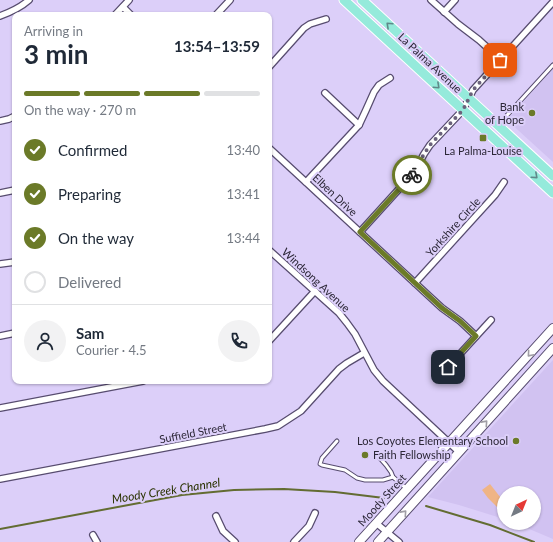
<!DOCTYPE html>
<html lang="en">
<head>
<meta charset="utf-8">
<style>
	body { margin:0; font-family:Lato,sans-serif; background:#f2f2f3; color:#1f2937; height:100vh; display:flex; flex-direction:column; font-size:15px; white-space:nowrap }
	* { box-sizing:border-box; margin:0 }
	p { font-size:13px; color:#747a83 }
	.icon { flex:none; width:22px; height:22px; fill:none; stroke:currentColor; stroke-width:2; stroke-linecap:round; stroke-linejoin:round }
	.map { position:relative; flex:1; overflow:hidden }
	.details { position:absolute; left:12px; top:12px; width:260px; height:372px; display:flex; flex-direction:column; background:#fff; border-radius:8px; box-shadow:0 1px 3px #0004 }
	.details>* { flex:none }
	.needle { width:26px; rotate:43deg }
	.fabs { position:absolute; left:497px; top:486px; display:grid; gap:8px }
	.fabs a { display:grid; place-items:center; width:44px; height:44px; border-radius:50%; background:#fff; box-shadow:0 1px 3px #0004; font-size:20px }
	.pin { position:absolute; display:grid; place-items:center; width:34px; height:34px; color:#fff; margin:-17px; border-radius:8px; box-shadow:0 2px 6px #0006 }
	.courier { position:absolute; display:grid; place-items:center; width:40px; height:40px; margin:-20px; border:3px solid #6b7a28; border-radius:50%; background:#fff; color:#222; box-shadow:0 1px 5px #0007 }
	.headline em { font-style:normal; font-weight:700 }
	.headline div { display:flex; flex-direction:column-reverse }
	.headline { display:flex; align-items:center; justify-content:space-between; height:68px; padding:0 12px }
	h1 { font-size:26px; font-weight:700; line-height:30px }
	.bar { display:grid; grid-template-columns:repeat(4,1fr); gap:6px 4px; align-content:center; height:48px; padding:0 12px }
	.bar i { height:5px; border-radius:3px; background:#e0e1e3 }
	.bar .selected { background:#6b7a28 }
	.bar p { grid-column:span 4 }
	.line { display:flex; align-items:center; gap:10px; padding:0 12px; border-top:1px solid #e0e1e3 }
	.line div { flex:1 }
	.round { display:grid; place-items:center; flex:none; width:42px; height:42px; border-radius:21px; background:#f2f2f3 }
	ol { padding:0 12px; list-style:none }
	li { display:flex; align-items:center; gap:12px; height:44px }
	li p { margin-inline-start:auto }
	li .icon { padding:4px; border-radius:50%; background:#6b7a28; color:#fff; stroke-width:4 }
	li:last-child { color:#747a83 }
	li i { width:22px; height:22px; border:2px solid #e0e1e3; border-radius:50% }
	.map>svg:first-child { display:block }
</style>
</head>
<body>
<div class="map">
<svg width="553" height="542" viewBox="0 0 553 542">
	<rect width="100%" height="100%" fill="#dccff9"/>
	<g fill="#d1c2f1">
		<polygon points="553,69 553,162 507,120"/>
		<polygon points="553,360 553,539 515,523 534,523 534,493 504,493 504,519 459,505 428,497"/>
	</g>
	<polygon fill="#efb485" points="490,484 504,502 504,508 501,511 488,498 482,490"/>
	<g fill="none" stroke-linecap="round" stroke-linejoin="round">
		<g stroke="#636c32" stroke-width="2">
			<polyline points="426,506 490,525 534,542"/>
			<polyline points="0,529 182,495 234,490 284,489 335,492 384,498"/>
		</g>
		<defs>
			<g id="service">
				<polyline points="499,124 553,65"/>
				<polyline points="337,441 322,458 320,464 322,465 345,470 357,478 365,480 383,480 393,477"/>
				<polyline points="379,457 386,465 391,472 393,477 407,489"/>
			</g>
			<g id="minor">
				<polyline points="431,0 458,24 479,40 501,60"/>
				<polyline points="123,7 131,15"/>
				<polyline points="444,12 455,0"/>
				<polyline points="115,15 129,0"/>
				<polyline points="216,15 230,0"/>
				<path d="M0 16C11 12 20 8 29 0"/>
				<polyline points="269,67 304,28 310,24 326,19"/>
				<polyline points="325,93 359,125"/>
				<polyline points="0,121 9,119 15,116"/>
				<polyline points="269,148 442,308 460,321 476,336"/>
				<polyline points="306,182 359,125 366,110 374,92 379,85 390,78"/>
				<polyline points="0,193 15,190"/>
				<polyline points="360,232 409,178 416,169 424,154 430,145 463,110 473,90 553,2"/>
				<polyline points="269,250 339,313 347,323 355,334 374,370 383,381 459,452"/>
				<polyline points="0,264 15,262"/>
				<polyline points="415,283 495,195 504,182"/>
				<polyline points="0,336 15,333"/>
				<polyline points="269,341 315,291"/>
				<polyline points="448,367 491,320"/>
				<polyline points="0,408 143,381"/>
				<polyline points="0,479 265,429 278,426 301,411 339,369 347,363 364,353"/>
				<polyline points="216,516 223,531 235,542"/>
				<polyline points="376,523 399,542"/>
				<polyline points="93,535 97,542"/>
				<polyline points="294,542 309,526 315,513"/>
			</g>
			<g id="secondary">
				<polyline points="359,542 553,328"/>
				<polyline points="378,542 553,348"/>
			</g>
			<g id="primary">
				<polyline points="344,0 553,193"/>
				<polyline points="362,0 553,176"/>
			</g>
		</defs>
		<use href="#service" stroke="#574c6f" stroke-width="5"/>
		<use href="#minor" stroke="#574c6f" stroke-width="8"/>
		<use href="#secondary" stroke="#574c6f" stroke-width="10"/>
		<use href="#primary" stroke="#fff" stroke-width="11"/>
		<use href="#service" stroke="#fff" stroke-width="3"/>
		<use href="#minor" stroke="#fff" stroke-width="5.5"/>
		<use href="#secondary" stroke="#fff" stroke-width="8"/>
		<use href="#primary" stroke="#95eadb" stroke-width="9"/>
	</g>
	<defs><path id="oneway-chevron" d="M-2-3.5L2.5 0L-2 3.5" fill="none" stroke-width="1.6" stroke-linecap="round" stroke-linejoin="round"/></defs>
	<g stroke="#608889">
		<use href="#oneway-chevron" transform="translate(389 25) rotate(-137)"/>
		<use href="#oneway-chevron" transform="translate(437 86) rotate(43)"/>
		<use href="#oneway-chevron" transform="translate(535 176) rotate(42)"/>
	</g>
	<g stroke="#a09ea5">
		<use href="#oneway-chevron" transform="translate(530 354) rotate(131)"/>
		<use href="#oneway-chevron" transform="translate(485 423) rotate(-48)"/>
		<use href="#oneway-chevron" transform="translate(404 513) rotate(-48)"/>
	</g>
	<g fill="none" stroke-linecap="round" stroke-linejoin="round">
		<polyline stroke="#6a627b" stroke-width="4" stroke-dasharray="0 7.2" points="412,175 416,169 424,154 430,145 463,110 473,90 500,60"/>
		<polyline stroke="#6b7a28" stroke-width="5" points="412,175 360,232 442,308 460,321 476,336 448,367"/>
	</g>
	<g fill="#6b7a28" stroke="#dccff9" stroke-width="1.5">
		<circle cx="532" cy="113" r="4"/>
		<rect x="479" y="134" width="8" height="8" rx="2"/>
		<circle cx="516" cy="441" r="4"/>
		<circle cx="365" cy="455" r="4"/>
	</g>
	<g text-anchor="middle" stroke-width="4" stroke-linejoin="round" paint-order="stroke">
		<g font-size="11" fill="#2c2737" stroke="#dccff9">
			<text transform="translate(430 63) rotate(43)" y="4">La Palma Avenue</text>
			<text transform="translate(335 195) rotate(43)" y="4">Elben Drive</text>
			<text transform="translate(453 227) rotate(-48)" y="4">Yorkshire Circle</text>
			<text transform="translate(316 280) rotate(43)" y="4">Windsong Avenue</text>
			<text transform="translate(193 433) rotate(-11)" y="4">Suffield Street</text>
			<text transform="translate(382 500) rotate(-48)" y="4">Moody Street</text>
		</g>
		<g font-size="11" fill="#2c2737" stroke="#dccff9" text-anchor="end">
			<text x="524" y="111">Bank<tspan x="524" dy="13">of Hope</tspan></text>
			<text x="483" y="155" text-anchor="middle">La Palma-Louise</text>
			<text x="508" y="445">Los Coyotes Elementary School</text>
			<text x="373" y="459" text-anchor="start">Faith Fellowship</text>
		</g>
		<g font-size="12" font-style="italic" fill="#2a3200" stroke="#dccff9">
			<text transform="translate(166 491) rotate(-9)" y="4">Moody Creek Channel</text>
		</g>
	</g>
</svg>
<div class="fabs">
<a><svg class="needle" viewBox="-14 -14 28 28"><path d="M0-13l5 13h-10z" fill="#e53935"/><path d="M0 13l5-13h-10z" fill="#747a83"/></svg></a>
</div>
<div class="pin" style="left:500px;top:60px;background:#ea580c"><svg class="icon" aria-label="bag" viewBox="0 0 24 24"><path d="M5 8h14l-1 12H6zM9 8a3 3 0 0 1 6 0"/></svg></div>
<div class="pin" style="left:448px;top:367px;background:#1f2937"><svg class="icon" aria-label="home" viewBox="0 0 24 24"><path d="M3 11l9-7 9 7M6 9v11h12V9"/></svg></div>
<div class="courier" style="left:412px;top:175px"><svg class="icon" aria-label="bike" viewBox="0 0 24 24"><circle cx="6" cy="16" r="4"/><circle cx="18" cy="16" r="4"/><path d="M6 16l4-8h5l3 8M10 8l3 8H6M13 5h3"/></svg></div>
<section class="details">
<div class="headline"><div><h1>3 min</h1><p>Arriving in</p></div><em>13:54–13:59</em></div>
<div class="bar"><i class="selected"></i><i class="selected"></i><i class="selected"></i><i></i><p>On the way · 270 m</p></div>
<ol>
<li><svg class="icon" aria-label="check" viewBox="0 0 24 24"><path d="M5 12l5 5 9-10"/></svg>Confirmed<p>13:40</p></li>
<li><svg class="icon" aria-label="check" viewBox="0 0 24 24"><path d="M5 12l5 5 9-10"/></svg>Preparing<p>13:41</p></li>
<li><svg class="icon" aria-label="check" viewBox="0 0 24 24"><path d="M5 12l5 5 9-10"/></svg>On the way<p>13:44</p></li>
<li><i></i>Delivered</li>
</ol>
<div class="line" style="height:72px"><a class="round"><svg class="icon" aria-label="person" viewBox="0 0 24 24"><circle cx="12" cy="8" r="4"/><path d="M4 21q1-7 8-7t8 7"/></svg></a><div><b>Sam</b><p>Courier · 4.5</p></div><a class="round"><svg class="icon" aria-label="phone" viewBox="0 0 24 24"><path d="M5 4h4l2 5-3 2q2 4 5 5l2-3 5 2v4C11 20 4 13 5 4z"/></svg></a></div>
</section>
</div>
</body>
</html>
